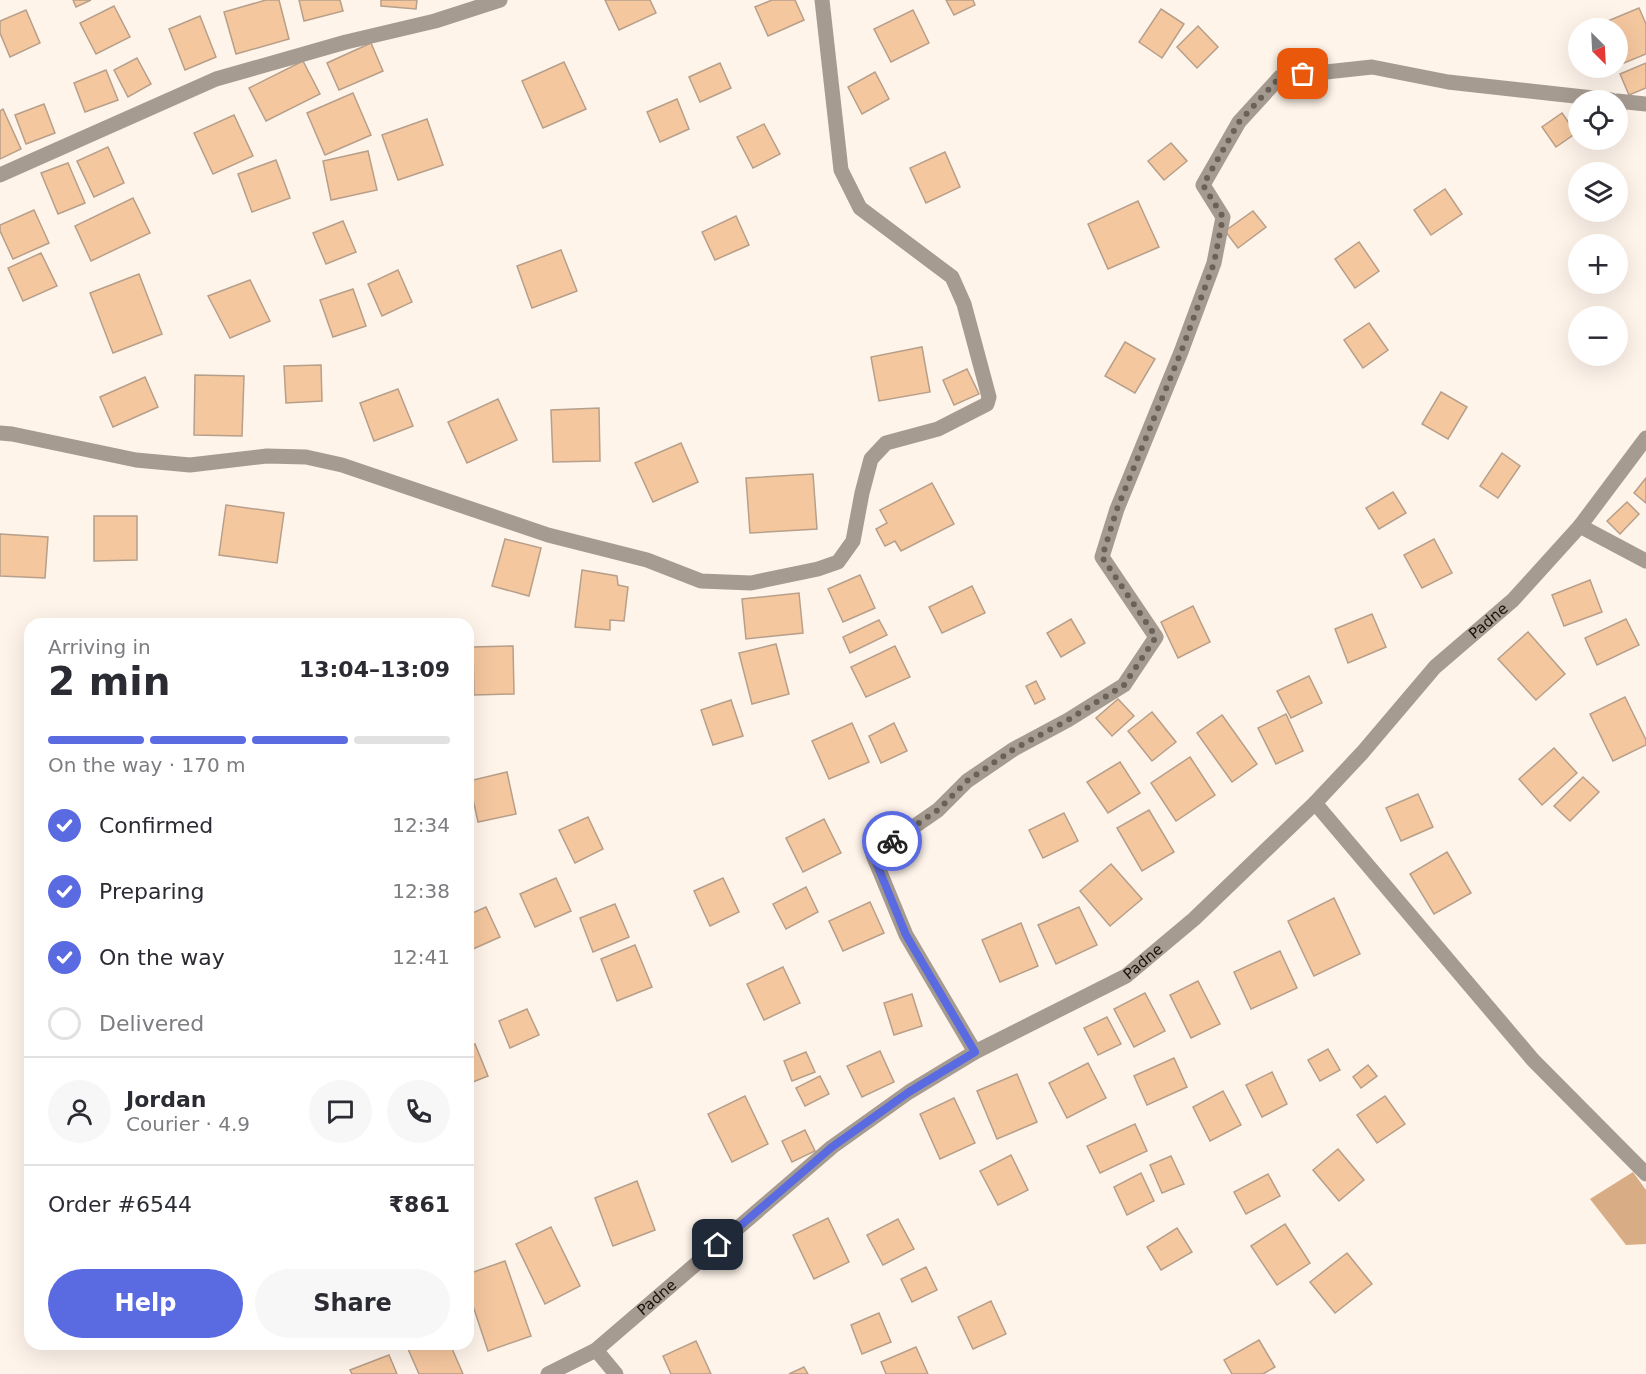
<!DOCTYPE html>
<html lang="en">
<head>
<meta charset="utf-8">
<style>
	body { margin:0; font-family:"DejaVu Sans",sans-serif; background:#f7f7f7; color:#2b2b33; height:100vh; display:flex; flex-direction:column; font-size:22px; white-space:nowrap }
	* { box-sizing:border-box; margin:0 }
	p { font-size:20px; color:#7c7c81 }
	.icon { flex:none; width:33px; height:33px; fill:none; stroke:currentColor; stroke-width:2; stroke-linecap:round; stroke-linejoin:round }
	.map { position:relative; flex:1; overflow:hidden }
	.drawer { position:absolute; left:24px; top:618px; width:450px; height:732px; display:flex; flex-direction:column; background:#fff; border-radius:18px; box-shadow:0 6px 24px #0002 }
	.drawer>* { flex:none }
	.needle { width:39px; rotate:156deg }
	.tools { position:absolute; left:1568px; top:18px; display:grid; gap:12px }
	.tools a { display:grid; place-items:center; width:60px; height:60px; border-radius:50%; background:#fff; box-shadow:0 6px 24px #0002; font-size:30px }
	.pin { position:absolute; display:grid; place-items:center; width:51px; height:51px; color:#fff; margin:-26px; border-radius:12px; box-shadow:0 3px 9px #0006 }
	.courier { position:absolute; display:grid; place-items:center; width:60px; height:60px; margin:-30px; border:4px solid #5a6ae1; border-radius:50%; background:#fff; color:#222; box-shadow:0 2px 8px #0007 }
	.headline em { font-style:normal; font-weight:700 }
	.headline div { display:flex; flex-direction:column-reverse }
	.headline { display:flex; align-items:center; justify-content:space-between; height:102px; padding:0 24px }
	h1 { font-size:39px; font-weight:700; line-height:45px }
	.bar { display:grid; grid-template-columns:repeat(4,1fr); gap:9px 6px; align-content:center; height:72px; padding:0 24px }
	.bar i { height:8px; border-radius:4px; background:#e1e1e2 }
	.bar .on { background:#5a6ae1 }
	.bar p { grid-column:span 4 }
	.line { display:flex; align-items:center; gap:15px; padding:0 24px; border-top:2px solid #e1e1e2 }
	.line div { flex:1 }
	.round { display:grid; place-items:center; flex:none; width:63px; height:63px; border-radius:32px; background:#f7f7f7 }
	ol { padding:0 24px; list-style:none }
	li { display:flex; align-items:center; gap:18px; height:66px }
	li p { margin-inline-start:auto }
	li .icon { padding:6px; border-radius:50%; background:#5a6ae1; color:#fff; stroke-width:4 }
	li:last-child { color:#7c7c81 }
	li i { width:33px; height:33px; border:3px solid #e1e1e2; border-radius:50% }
	.primary-button { display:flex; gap:12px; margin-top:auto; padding:12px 24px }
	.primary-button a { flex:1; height:69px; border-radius:36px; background:#5a6ae1; color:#fff; font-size:24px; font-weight:700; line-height:69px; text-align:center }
	.primary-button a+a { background:#f7f7f7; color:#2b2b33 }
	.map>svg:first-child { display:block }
</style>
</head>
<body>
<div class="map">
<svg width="1646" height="1374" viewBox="0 0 1646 1374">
	<rect width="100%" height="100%" fill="#fef4ea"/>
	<polygon fill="#d8ac84" points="1633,1172 1646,1190 1646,1244 1626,1245 1590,1199"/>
	<g fill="#f5c79f" stroke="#b79f8a" stroke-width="1.5">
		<polygon points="73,0 91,0 76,7"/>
		<polygon points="266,0 279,0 289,39 236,54 224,12"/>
		<polygon points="299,0 340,0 343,11 304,21"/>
		<polygon points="381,0 417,0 416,9 381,6"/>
		<polygon points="605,0 650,0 656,13 619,30"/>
		<polygon points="772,0 795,0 804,20 768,36 755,7"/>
		<polygon points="946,0 973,0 975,5 954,15"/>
		<polygon points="114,6 130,37 96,54 80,23"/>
		<polygon points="1639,8 1646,24 1646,54 1617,66 1617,28 1591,28"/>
		<polygon points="1161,9 1184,24 1162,58 1139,42"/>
		<polygon points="26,10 40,43 10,57 0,33 0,21"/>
		<polygon points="913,10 929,43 891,62 874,29"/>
		<polygon points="200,16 216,57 185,70 169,29"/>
		<polygon points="1198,26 1218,47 1197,68 1177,47"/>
		<polygon points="371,43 383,71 339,90 327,63"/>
		<polygon points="137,58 151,84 128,97 114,70"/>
		<polygon points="303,61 320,94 266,121 249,88"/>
		<polygon points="564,62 586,109 543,128 522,81"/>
		<polygon points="720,63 731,88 700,102 689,77"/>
		<polygon points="1646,63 1646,88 1629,95 1620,74"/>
		<polygon points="106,70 118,100 85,112 74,83"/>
		<polygon points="875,72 889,99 862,114 848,87"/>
		<polygon points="353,93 371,135 325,155 307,113"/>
		<polygon points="677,99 689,129 660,142 647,112"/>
		<polygon points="44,104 55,133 26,144 15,115"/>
		<polygon points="3,109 21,149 0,159 0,111"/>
		<polygon points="1562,113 1576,133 1556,147 1542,127"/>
		<polygon points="234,115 253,156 213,174 194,133"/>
		<polygon points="427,119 443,165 398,180 382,135"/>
		<polygon points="764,124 780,154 753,168 737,137"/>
		<polygon points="1171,143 1187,161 1164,180 1148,161"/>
		<polygon points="108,147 124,183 94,197 77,161"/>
		<polygon points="368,151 377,190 331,200 323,161"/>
		<polygon points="945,152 960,187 926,203 910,168"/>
		<polygon points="276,160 290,198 252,212 238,174"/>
		<polygon points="68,163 85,203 58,214 41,173"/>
		<polygon points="1445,189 1462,214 1431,235 1414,210"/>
		<polygon points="133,198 150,233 91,261 75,226"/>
		<polygon points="1138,201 1159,247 1108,269 1088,224"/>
		<polygon points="34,210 49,243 13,259 0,231 0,225"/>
		<polygon points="1253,211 1266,227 1238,248 1225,231"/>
		<polygon points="736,216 749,245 715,260 702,232"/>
		<polygon points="343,221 356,252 326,264 313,233"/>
		<polygon points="1359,242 1379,271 1355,288 1335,259"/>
		<polygon points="561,250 577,291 532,308 517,266"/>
		<polygon points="41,253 57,286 23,301 8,268"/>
		<polygon points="398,270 412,302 382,316 368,284"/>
		<polygon points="139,274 162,334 113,353 90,293"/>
		<polygon points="250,280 270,321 230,338 208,296"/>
		<polygon points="353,289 366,326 333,337 320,300"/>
		<polygon points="1369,323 1388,350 1363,368 1344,340"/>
		<polygon points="1125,342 1155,359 1135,393 1105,376"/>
		<polygon points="922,347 930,392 879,401 871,357"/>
		<polygon points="321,365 322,401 286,403 284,366"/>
		<polygon points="967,369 979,394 954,405 943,380"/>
		<polygon points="195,375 244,376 242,436 194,435"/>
		<polygon points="145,377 158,407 113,427 100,397"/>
		<polygon points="398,389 413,426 374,441 360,403"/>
		<polygon points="1441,392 1467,407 1448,439 1422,424"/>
		<polygon points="498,399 517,440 467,463 448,422"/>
		<polygon points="599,408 600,461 553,462 551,410"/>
		<polygon points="681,443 698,482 653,502 635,463"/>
		<polygon points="1502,453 1520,466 1498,498 1480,486"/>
		<polygon points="813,474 817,529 750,533 746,478"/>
		<polygon points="1646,478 1646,503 1634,493"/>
		<polygon points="932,483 954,524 901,551 895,541 885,546 876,529 887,523 880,510"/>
		<polygon points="1393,492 1406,513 1379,529 1366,508"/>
		<polygon points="1627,502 1639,514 1620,534 1607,521"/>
		<polygon points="226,505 284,513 277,563 219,555"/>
		<polygon points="94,516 137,516 137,560 94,561"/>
		<polygon points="0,534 48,537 45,578 0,576"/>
		<polygon points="505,539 541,548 529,596 492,586"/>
		<polygon points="1434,539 1452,573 1422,588 1404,555"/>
		<polygon points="582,570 617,576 618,585 628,587 624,621 610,620 610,630 575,627"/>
		<polygon points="860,575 875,608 843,622 828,589"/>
		<polygon points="1590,580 1602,612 1564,626 1552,595"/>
		<polygon points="972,586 985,613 942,633 929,607"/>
		<polygon points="799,593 803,633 746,639 742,599"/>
		<polygon points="1193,606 1210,642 1178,658 1161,622"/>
		<polygon points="1372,614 1386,647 1348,663 1335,629"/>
		<polygon points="1071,619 1085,643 1061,657 1047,633"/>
		<polygon points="1626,619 1639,645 1597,665 1585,638"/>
		<polygon points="879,620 887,635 850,653 843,637"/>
		<polygon points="1528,632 1565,674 1536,700 1498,659"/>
		<polygon points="776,644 789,694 752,704 739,653"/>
		<polygon points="513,646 514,694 474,695 473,647"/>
		<polygon points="895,646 910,677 866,697 851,667"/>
		<polygon points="1309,676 1322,703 1291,718 1277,691"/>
		<polygon points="1036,681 1045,699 1035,704 1026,686"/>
		<polygon points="1625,697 1646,740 1646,745 1613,761 1590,714"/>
		<polygon points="1118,699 1134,716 1112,736 1096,718"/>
		<polygon points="731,700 743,736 713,745 701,710"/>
		<polygon points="1152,712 1176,742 1152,761 1128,731"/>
		<polygon points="1286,714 1303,751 1276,764 1258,728"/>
		<polygon points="1222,715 1257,764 1232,782 1197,733"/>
		<polygon points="852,723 869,762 829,779 812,741"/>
		<polygon points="894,723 907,751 881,763 869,736"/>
		<polygon points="1554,748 1577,773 1542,805 1519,779"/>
		<polygon points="1190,757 1215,795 1176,821 1151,783"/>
		<polygon points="1120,762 1140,793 1108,813 1087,782"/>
		<polygon points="507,772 516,814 478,822 469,781"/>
		<polygon points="1583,777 1599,792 1570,821 1554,806"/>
		<polygon points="1418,794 1433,827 1401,841 1386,808"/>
		<polygon points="1149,810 1174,852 1142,871 1117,828"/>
		<polygon points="1064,813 1078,841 1043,858 1029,830"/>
		<polygon points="588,817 603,849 575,863 559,830"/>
		<polygon points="824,819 841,853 803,872 786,838"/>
		<polygon points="1447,852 1471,893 1434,914 1410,874"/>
		<polygon points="1111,864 1142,899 1110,926 1080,891"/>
		<polygon points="556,878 571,911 535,927 520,894"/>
		<polygon points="723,878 739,912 710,926 694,891"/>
		<polygon points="806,887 818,912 786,929 773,904"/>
		<polygon points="1334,898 1360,954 1314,976 1288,921"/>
		<polygon points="870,902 884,933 843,951 829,921"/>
		<polygon points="615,904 629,937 593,952 580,918"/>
		<polygon points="486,907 500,937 473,949 468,938 468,915"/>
		<polygon points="1079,907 1097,945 1056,964 1038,925"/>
		<polygon points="1021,923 1038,966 1000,982 982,940"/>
		<polygon points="635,945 652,987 617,1001 601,959"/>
		<polygon points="1280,951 1297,988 1251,1009 1234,972"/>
		<polygon points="783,967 800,1003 764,1020 747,984"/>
		<polygon points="1198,981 1220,1024 1191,1038 1170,995"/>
		<polygon points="1145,993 1165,1031 1134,1047 1114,1009"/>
		<polygon points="912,994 922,1026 894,1035 884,1003"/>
		<polygon points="527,1009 539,1035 510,1048 499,1021"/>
		<polygon points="1107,1017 1121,1044 1098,1055 1084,1028"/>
		<polygon points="475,1044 488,1076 468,1084 468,1047"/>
		<polygon points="1328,1049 1340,1070 1320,1081 1308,1060"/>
		<polygon points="880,1051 894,1082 862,1097 847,1066"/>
		<polygon points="806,1052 815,1072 792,1081 784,1061"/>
		<polygon points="1174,1058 1187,1087 1147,1105 1134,1076"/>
		<polygon points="1088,1063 1106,1098 1067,1118 1049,1083"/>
		<polygon points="1368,1065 1377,1076 1361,1088 1353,1077"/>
		<polygon points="1272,1072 1287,1104 1262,1117 1246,1085"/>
		<polygon points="1017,1074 1037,1122 997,1139 977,1091"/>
		<polygon points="820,1076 829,1094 805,1106 796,1088"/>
		<polygon points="1223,1091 1241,1125 1210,1141 1193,1107"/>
		<polygon points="745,1096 768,1144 732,1162 708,1114"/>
		<polygon points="1385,1096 1405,1124 1377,1143 1357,1115"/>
		<polygon points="954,1098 975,1143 940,1159 920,1114"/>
		<polygon points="1135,1124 1147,1151 1100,1173 1087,1146"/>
		<polygon points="805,1130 815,1151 792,1162 782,1141"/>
		<polygon points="1338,1149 1364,1180 1339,1201 1313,1170"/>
		<polygon points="1011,1155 1028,1190 998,1205 980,1171"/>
		<polygon points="1171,1156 1184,1184 1162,1193 1150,1165"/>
		<polygon points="1141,1173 1154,1201 1127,1215 1114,1187"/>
		<polygon points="1268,1174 1280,1196 1246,1214 1234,1192"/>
		<polygon points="637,1181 655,1230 613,1246 595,1198"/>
		<polygon points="828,1218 849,1262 814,1279 793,1235"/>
		<polygon points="898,1219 914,1249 883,1265 867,1235"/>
		<polygon points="1285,1224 1310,1263 1277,1285 1251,1246"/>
		<polygon points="551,1227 580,1286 545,1304 516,1244"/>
		<polygon points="1177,1228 1192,1252 1161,1270 1147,1247"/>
		<polygon points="1347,1253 1372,1284 1335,1313 1310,1282"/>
		<polygon points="505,1261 531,1336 488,1351 468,1291 468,1274"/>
		<polygon points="926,1267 937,1290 912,1302 901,1279"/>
		<polygon points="991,1301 1006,1334 973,1349 958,1317"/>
		<polygon points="879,1313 891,1342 862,1354 851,1325"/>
		<polygon points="1259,1340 1275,1367 1263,1374 1232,1374 1224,1360"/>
		<polygon points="696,1341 711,1374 671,1374 663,1356"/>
		<polygon points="419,1344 450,1344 463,1374 419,1374 408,1349"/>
		<polygon points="916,1347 928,1374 886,1374 881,1362"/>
		<polygon points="389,1355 397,1374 352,1374 350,1370"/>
		<polygon points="804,1367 808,1374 789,1374"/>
	</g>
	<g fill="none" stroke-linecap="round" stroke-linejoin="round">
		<g stroke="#a69b91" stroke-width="15">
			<polyline points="1617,101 1646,104"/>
			<polyline points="0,175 216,79 346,42 435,21 500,0"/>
			<polyline points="0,433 12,434 136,460 190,465 267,456 306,457 342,465 548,535 647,560 701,581 751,583 818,569 838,562 853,541 862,493 871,459 886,443 938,429 987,404 989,397 964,304 952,277 860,208 841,170 822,0"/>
			<polyline points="1580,526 1646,561"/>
			<polyline points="1315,803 1533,1060 1646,1174"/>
			<polyline points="975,1052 906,935 873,855 938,810 967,781 1014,749 1068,720 1124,685 1156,637 1102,557 1117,509 1181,352 1214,263 1223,217 1203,185 1239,122 1280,77 1372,67 1448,82 1611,100"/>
			<polyline points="596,1350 616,1374"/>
			<path id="s1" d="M548 1374 596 1350 832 1147 909 1092 975 1052 1126 976 1194 919 1315 803 1362 753 1435 667 1513 600 1580 526 1646 438"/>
		</g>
	</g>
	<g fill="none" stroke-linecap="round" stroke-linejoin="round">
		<polyline stroke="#6a6158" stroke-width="6" stroke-dasharray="0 10.8" points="892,841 938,810 967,781 1014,749 1068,720 1124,685 1156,637 1102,557 1117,509 1181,352 1214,263 1223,217 1203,185 1239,122 1280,77 1303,74"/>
		<polyline stroke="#5a6ae1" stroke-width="8" points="718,1245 832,1147 909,1092 975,1052 906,935 873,855 892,841"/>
	</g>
	<g text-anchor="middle" stroke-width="4.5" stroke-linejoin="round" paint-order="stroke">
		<g font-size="15" fill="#1a120a" stroke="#fff">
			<text dy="5" stroke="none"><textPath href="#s1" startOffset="1214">Padne</textPath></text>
			<text dy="5" stroke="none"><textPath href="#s1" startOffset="728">Padne</textPath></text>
			<text dy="5" stroke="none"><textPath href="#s1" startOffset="134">Padne</textPath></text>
		</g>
	</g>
</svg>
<div class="tools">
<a><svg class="needle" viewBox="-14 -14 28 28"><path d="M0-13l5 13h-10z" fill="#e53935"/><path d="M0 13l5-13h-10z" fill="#7c7c81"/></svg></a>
<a><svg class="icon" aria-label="locate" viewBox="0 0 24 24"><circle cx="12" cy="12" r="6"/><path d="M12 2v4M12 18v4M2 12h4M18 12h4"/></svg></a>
<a><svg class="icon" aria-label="layers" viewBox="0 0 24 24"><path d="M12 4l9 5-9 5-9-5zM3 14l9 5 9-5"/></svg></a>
<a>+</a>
<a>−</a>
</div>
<div class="pin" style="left:1303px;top:74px;background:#ea580c"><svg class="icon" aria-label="bag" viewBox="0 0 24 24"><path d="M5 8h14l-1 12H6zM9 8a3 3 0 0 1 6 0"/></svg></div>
<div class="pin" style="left:718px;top:1245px;background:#1f2937"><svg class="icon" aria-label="home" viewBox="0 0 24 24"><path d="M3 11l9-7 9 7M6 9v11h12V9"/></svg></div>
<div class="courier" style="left:892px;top:841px"><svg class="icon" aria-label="bike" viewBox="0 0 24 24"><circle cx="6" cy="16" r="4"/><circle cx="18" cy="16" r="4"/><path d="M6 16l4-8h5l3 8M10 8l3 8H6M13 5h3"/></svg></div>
<section class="drawer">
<div class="headline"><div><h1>2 min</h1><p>Arriving in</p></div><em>13:04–13:09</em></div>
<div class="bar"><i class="on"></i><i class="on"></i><i class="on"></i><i></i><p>On the way · 170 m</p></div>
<ol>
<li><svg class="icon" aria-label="check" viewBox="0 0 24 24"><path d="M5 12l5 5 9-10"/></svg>Confirmed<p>12:34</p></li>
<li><svg class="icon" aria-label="check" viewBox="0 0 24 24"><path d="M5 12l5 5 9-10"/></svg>Preparing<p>12:38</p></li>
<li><svg class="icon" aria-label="check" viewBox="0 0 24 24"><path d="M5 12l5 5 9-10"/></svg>On the way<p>12:41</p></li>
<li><i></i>Delivered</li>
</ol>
<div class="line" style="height:108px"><a class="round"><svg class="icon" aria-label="person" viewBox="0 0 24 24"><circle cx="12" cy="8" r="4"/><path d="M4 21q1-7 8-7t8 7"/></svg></a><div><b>Jordan</b><p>Courier · 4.9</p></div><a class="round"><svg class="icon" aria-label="chat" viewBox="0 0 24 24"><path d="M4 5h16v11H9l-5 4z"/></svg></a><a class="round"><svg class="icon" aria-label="phone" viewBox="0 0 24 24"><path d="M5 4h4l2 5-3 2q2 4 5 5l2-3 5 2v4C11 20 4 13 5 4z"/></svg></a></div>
<div class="line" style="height:78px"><div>Order #6544</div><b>₹861</b></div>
<div class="primary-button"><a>Help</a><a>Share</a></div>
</section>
</div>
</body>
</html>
